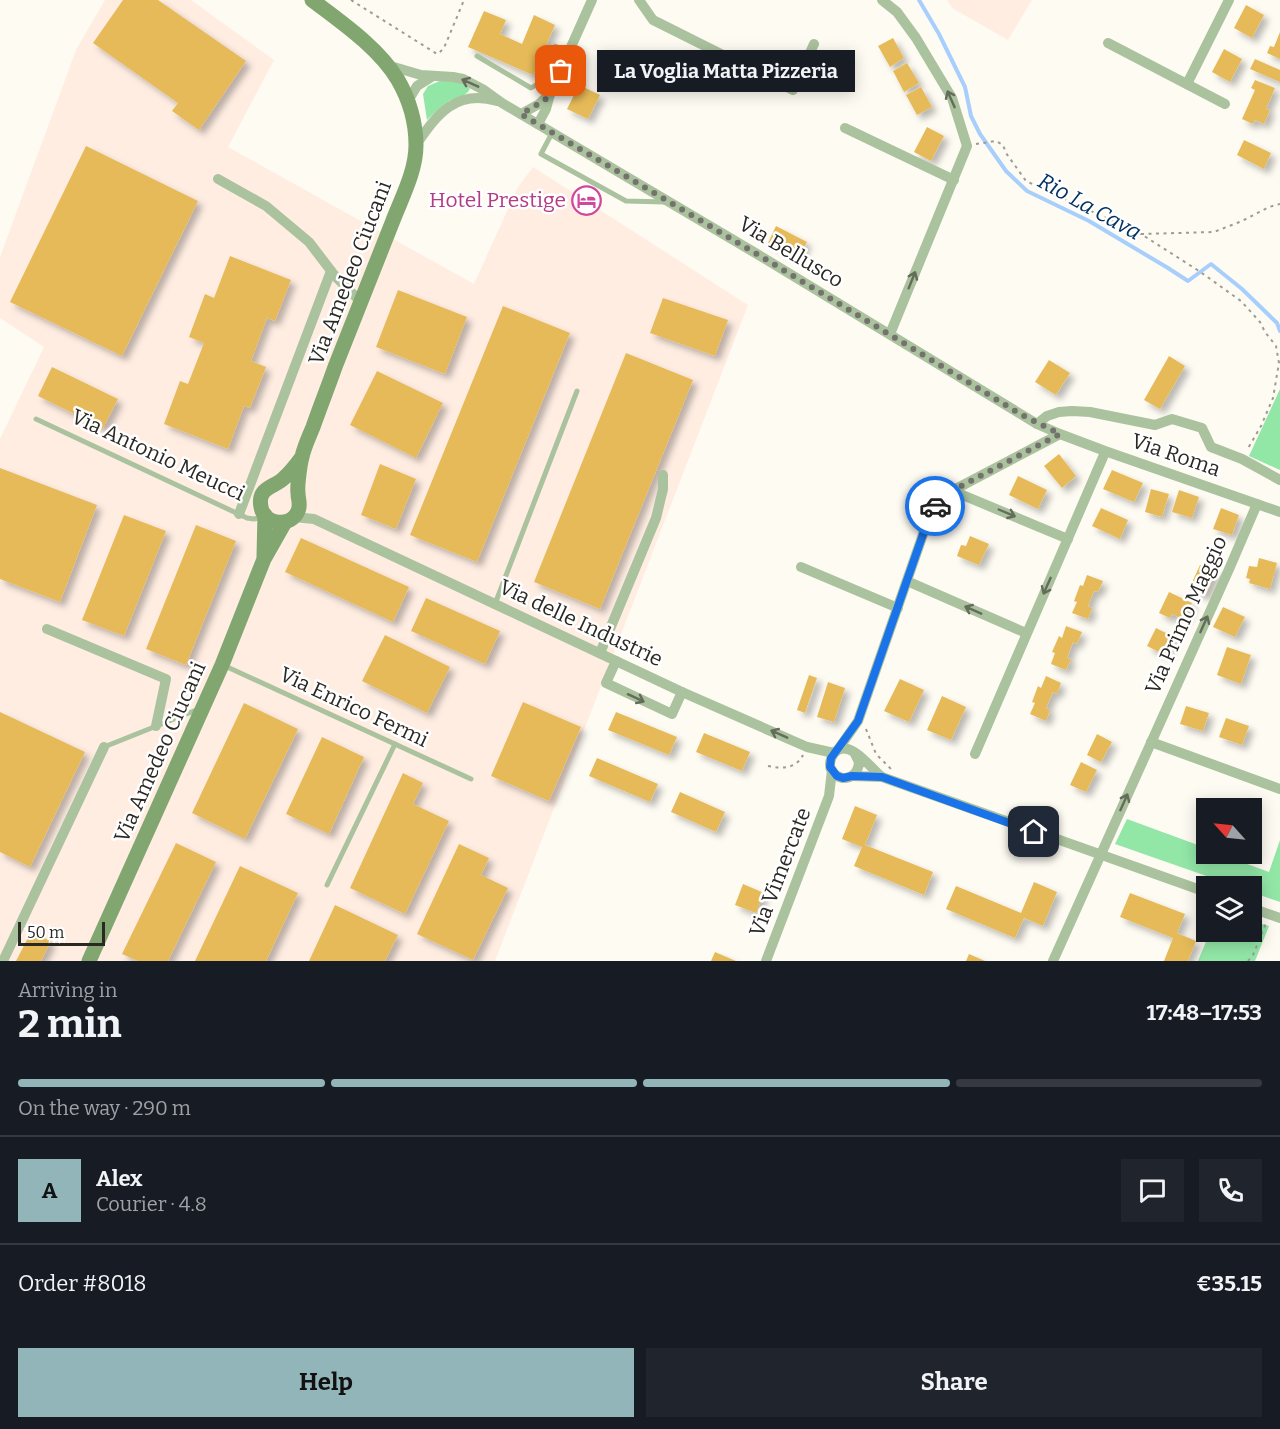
<!DOCTYPE html>
<html lang="en">
<head>
<meta charset="utf-8">
<style>
	body { margin:0; font-family:Bitter,serif; background:#20242c; color:#f1f3f6; height:100vh; display:flex; flex-direction:column; font-size:22px; white-space:nowrap }
	* { box-sizing:border-box; margin:0 }
	p { font-size:20px; color:#9ea1a6 }
	.icon { flex:none; width:33px; height:33px; fill:none; stroke:currentColor; stroke-width:2; stroke-linecap:round; stroke-linejoin:round }
	.map { position:relative; height:961px; overflow:hidden }
	.sheet { display:flex; flex-direction:column; background:#171b24; flex:1 }
	.sheet>* { flex:none }
	.needle { width:39px; rotate:297deg }
	.fabs { position:absolute; left:1196px; top:798px; display:grid; gap:12px }
	.fabs a { display:grid; place-items:center; width:66px; height:66px; border-radius:0px; background:#171b24; box-shadow:0 3px 15px #0003; font-size:30px }
	.scale { position:absolute; left:18px; bottom:15px; width:87px; box-sizing:border-box; padding-left:6px; border:3px solid #2a2823; border-top:0; font-size:16px; line-height:21px; white-space:nowrap; color:#2a2823; -webkit-text-stroke:4px #fff; paint-order:stroke }
	.pin { position:absolute; display:grid; place-items:center; width:51px; height:51px; color:#fff; margin:-26px; border-radius:12px; box-shadow:0 3px 9px #0006 }
	.courier { position:absolute; display:grid; place-items:center; width:60px; height:60px; margin:-30px; border:4px solid #1a73e8; border-radius:50%; background:#fff; color:#222; box-shadow:0 2px 8px #0007 }
	.bubble { position:absolute; height:42px; border-radius:0px; background:#171b24; box-shadow:0 3px 15px #0003; font-size:20px; font-weight:700; line-height:42px; text-align:center }
	.overview em { font-style:normal; font-weight:700 }
	.overview div { display:flex; flex-direction:column-reverse }
	.overview { display:flex; align-items:center; justify-content:space-between; height:102px; padding:0 18px }
	h1 { font-size:39px; font-weight:700; line-height:45px }
	.bar { display:grid; grid-template-columns:repeat(4,1fr); gap:9px 6px; align-content:center; height:72px; padding:0 18px }
	.bar i { height:8px; border-radius:4px; background:#363941 }
	.bar .on { background:#92b5b9 }
	.bar p { grid-column:span 4 }
	.line { display:flex; align-items:center; gap:15px; padding:0 18px; border-top:2px solid #363941 }
	.line div { flex:1 }
	.round { display:grid; place-items:center; flex:none; width:63px; height:63px; border-radius:0px; background:#20242c }
	.primary-button { display:flex; gap:12px; margin-top:auto; padding:12px 18px }
	.primary-button a { flex:1; height:69px; border-radius:0px; background:#92b5b9; color:#111; font-size:24px; font-weight:700; line-height:69px; text-align:center }
	.primary-button a+a { background:#20242c; color:#f1f3f6 }
	.map>svg:first-child { display:block }
</style>
</head>
<body>
<div class="map">
<svg width="1280" height="961" viewBox="0 0 1280 961">
	<defs>
		<filter id="shadow"><feDropShadow dx="5" dy="5" stdDeviation="3" flood-color="#0004"/></filter>
	</defs>
	<rect width="100%" height="100%" fill="#fefbf3"/>
	<g fill="#ffede2">
		<polygon points="105,0 191,0 274,60 228,147 474,284 518,187 533,167 748,305 495,961 0,961 0,439 44,347 0,318 0,257 76,50"/>
		<polygon points="947,0 1032,0 1008,40 952,8"/>
	</g>
	<g fill="#92e7a7">
		<path d="M442 80 464 83 470 89C465 98 454 97 446 103 439 108 433 114 427 120L423 94 428 86Z"/>
		<polygon points="1280,389 1280,470 1249,456"/>
		<polygon points="1127,819 1206,848 1206,854 1220,854 1269,872 1280,840 1280,902 1251,892 1251,886 1235,886 1115,844"/>
		<polygon points="1251,920 1269,926 1255,961 1198,961 1210,932 1251,932"/>
	</g>
	<g fill="none" stroke-linecap="round" stroke-linejoin="round">
		<polyline stroke="#a8cffc" stroke-width="4" points="919,0 939,34 965,87 971,116 980,134 1006,171 1027,191 1089,221 1168,268 1188,281 1211,264 1242,289 1277,323 1280,331"/>
	</g>
	<g fill="#e6ba58" filter="url(#shadow)">
		<polygon points="123,0 158,0 246,61 199,130 172,111 178,103 93,43"/>
		<polygon points="1246,5 1264,15 1252,38 1234,28"/>
		<polygon points="484,11 506,20 500,34 522,44 534,15 555,25 533,75 468,47"/>
		<polygon points="1280,32 1280,59 1267,53 1270,46 1274,47"/>
		<polygon points="893,38 904,58 890,67 878,46"/>
		<polygon points="1224,49 1242,59 1230,82 1212,72"/>
		<polygon points="1255,59 1280,70 1280,82 1250,69"/>
		<polygon points="907,63 919,83 904,92 893,71"/>
		<polygon points="1255,80 1275,88 1266,109 1270,110 1264,124 1255,120 1253,124 1242,119 1255,90 1251,88"/>
		<polygon points="579,85 600,95 588,119 567,109"/>
		<polygon points="921,87 932,107 917,115 906,95"/>
		<polygon points="927,127 944,136 931,161 914,152"/>
		<polygon points="1244,140 1271,153 1264,169 1237,155"/>
		<polygon points="86,146 198,201 122,356 10,302"/>
		<polygon points="776,226 807,242 798,258 768,243"/>
		<polygon points="230,256 291,280 275,321 267,318 251,361 266,367 250,408 244,406 228,449 164,424 180,381 188,384 204,343 189,337 205,294 214,298"/>
		<polygon points="398,290 467,317 445,374 376,347"/>
		<polygon points="663,298 728,320 715,356 650,333"/>
		<polygon points="503,306 570,333 477,562 410,535"/>
		<polygon points="626,353 693,380 600,609 534,582"/>
		<polygon points="1169,356 1185,366 1160,409 1144,400"/>
		<polygon points="1049,360 1070,373 1056,395 1035,382"/>
		<polygon points="52,367 118,399 103,428 38,396"/>
		<polygon points="377,371 443,403 416,458 350,425"/>
		<polygon points="1059,454 1076,476 1062,488 1044,466"/>
		<polygon points="380,464 416,479 396,529 361,515"/>
		<polygon points="0,468 97,505 60,602 0,579"/>
		<polygon points="1112,470 1143,483 1134,502 1103,489"/>
		<polygon points="1018,476 1047,490 1038,509 1009,495"/>
		<polygon points="1151,489 1169,494 1162,517 1145,512"/>
		<polygon points="1179,490 1199,497 1192,518 1172,512"/>
		<polygon points="1101,508 1128,520 1120,539 1092,526"/>
		<polygon points="1221,508 1239,515 1232,535 1213,529"/>
		<polygon points="124,515 166,531 124,636 82,620"/>
		<polygon points="196,525 236,541 186,665 146,649"/>
		<polygon points="970,536 989,544 979,565 957,556 961,545 966,546"/>
		<polygon points="301,538 409,587 393,622 285,572"/>
		<polygon points="1259,558 1277,563 1270,589 1249,583 1250,579 1246,578 1249,566 1257,567"/>
		<polygon points="1200,565 1216,571 1205,596 1189,589"/>
		<polygon points="1087,575 1103,581 1098,592 1094,591 1088,606 1092,608 1088,619 1072,613 1077,602 1074,601 1080,585 1083,586"/>
		<polygon points="1169,592 1192,603 1184,620 1172,614 1170,618 1159,613"/>
		<polygon points="426,598 500,631 485,664 411,631"/>
		<polygon points="1223,607 1245,617 1235,637 1213,627"/>
		<polygon points="1066,626 1082,632 1077,644 1073,642 1067,658 1071,659 1066,670 1051,664 1055,653 1052,652 1059,636 1062,638"/>
		<polygon points="1156,628 1174,637 1165,655 1147,646"/>
		<polygon points="385,635 450,667 427,713 362,681"/>
		<polygon points="1227,647 1251,655 1241,684 1217,675"/>
		<polygon points="809,675 817,678 805,713 797,710"/>
		<polygon points="1046,676 1061,683 1057,694 1053,692 1046,708 1050,710 1046,721 1030,714 1035,703 1032,702 1038,686 1041,688"/>
		<polygon points="900,679 924,690 909,722 884,711"/>
		<polygon points="828,682 845,688 834,722 817,717"/>
		<polygon points="942,696 966,707 951,740 927,730"/>
		<polygon points="523,702 581,727 549,801 491,776"/>
		<polygon points="244,703 298,729 245,839 192,813"/>
		<polygon points="1186,706 1209,713 1203,731 1180,724"/>
		<polygon points="0,712 85,752 30,867 0,852"/>
		<polygon points="616,712 677,737 669,755 608,730"/>
		<polygon points="1226,718 1249,726 1242,745 1219,737"/>
		<polygon points="704,733 750,752 742,771 696,752"/>
		<polygon points="1097,734 1112,742 1101,762 1087,755"/>
		<polygon points="322,737 364,757 329,834 286,814"/>
		<polygon points="597,758 658,784 650,802 589,776"/>
		<polygon points="1081,762 1097,770 1086,792 1070,785"/>
		<polygon points="403,773 423,783 413,804 449,821 405,914 350,888"/>
		<polygon points="680,792 725,812 716,832 671,812"/>
		<polygon points="855,806 877,815 865,845 933,872 924,895 854,866 862,847 842,839"/>
		<polygon points="176,843 216,862 168,961 138,961 122,954"/>
		<polygon points="459,844 489,858 481,875 508,888 473,960 417,934"/>
		<polygon points="240,866 298,893 266,961 195,961"/>
		<polygon points="1034,882 1057,892 1043,926 1024,918 1015,938 946,909 956,886 1021,913"/>
		<polygon points="743,884 764,893 756,913 735,905"/>
		<polygon points="1130,893 1185,914 1177,933 1196,941 1188,961 1164,961 1173,938 1120,917"/>
		<polygon points="335,905 398,935 385,961 309,961"/>
		<polygon points="31,932 51,941 41,961 16,961"/>
		<polygon points="715,952 736,961 711,961"/>
		<polygon points="969,954 985,961 966,961"/>
	</g>
	<g fill="none" stroke-linecap="round" stroke-linejoin="round">
		<g stroke="#9d9b94" stroke-width="2" stroke-dasharray="3 4.5" stroke-linecap="butt">
			<polyline points="351,0 437,54 439,53 444,48 464,0"/>
			<polyline points="976,144 996,141 1003,145 1006,153 1026,181 1141,234 1199,271 1241,301 1260,322 1265,332 1276,346 1279,363 1273,398 1261,426 1247,450"/>
			<polyline points="1141,234 1214,232 1242,221 1269,207 1280,204"/>
			<polyline points="866,729 876,754 891,769"/>
			<path d="M768 766C782 769 796 769 803 755"/>
			<polyline points="1213,883 1222,886"/>
			<polyline points="1248,961 1253,955 1266,923"/>
		</g>
		<g stroke="#aac29e" stroke-width="5">
			<polyline points="477,56 531,88 539,83 555,46 568,51"/>
			<polyline points="552,133 541,154 626,201 665,202"/>
			<polyline points="36,419 247,518 254,519 264,516"/>
			<polyline points="495,604 577,391"/>
			<polyline points="225,666 471,779"/>
			<polyline points="104,747 199,709"/>
			<polyline points="327,885 395,744"/>
		</g>
		<g stroke="#aac29e" stroke-width="10">
			<polyline points="639,0 653,20 793,90 814,44"/>
			<polyline points="882,0 897,12 916,38 952,98 967,146 890,334"/>
			<polyline points="1108,43 1225,104"/>
			<polyline points="387,65 421,75 453,77 463,79 484,90 502,103 762,257 1037,424 1060,434 1105,451 1280,512"/>
			<polyline points="1187,84 1229,0"/>
			<polyline points="408,101 417,86 433,76"/>
			<polyline points="521,114 539,104 550,94"/>
			<polyline points="538,124 546,109 550,94 592,0"/>
			<polyline points="845,128 954,180"/>
			<path d="M416 145C437 114 456 89 497 101"/>
			<polyline points="218,179 266,206 309,242 335,276 360,301"/>
			<polyline points="1037,424 1047,416 1059,412 1072,411 1090,412 1155,425 1172,419 1202,428 1211,447 1242,459 1280,480"/>
			<polyline points="953,491 1068,539"/>
			<polyline points="239,514 331,271"/>
			<polyline points="294,517 314,519 682,692 807,747 834,753"/>
			<polyline points="801,567 898,608"/>
			<polyline points="907,581 1026,633"/>
			<polyline points="47,629 166,679 156,726"/>
			<polyline points="600,653 656,518 663,489 663,475"/>
			<polyline points="616,661 606,683 672,714 682,692"/>
			<polyline points="1151,742 1280,789"/>
			<polyline points="837,751 858,721 928,520 936,504 948,493 1060,434"/>
			<path d="M854 752 859 762C857 788 824 779 831 759 832 756 834 753 836 751 852 740 871 769 882 777"/>
			<polyline points="975,754 1103,457"/>
			<polyline points="852,776 882,777 1206,892"/>
			<polyline points="1251,908 1280,918"/>
			<polyline points="3,961 104,747"/>
			<polyline points="766,961 829,796 832,770"/>
			<polyline points="1053,961 1230,567 1257,504"/>
		</g>
		<g stroke="#82a670" stroke-width="15">
			<path d="M302 457C296 465 291 472 284 478 274 488 257 487 261 507 264 525 291 528 298 511 301 504 298 500 298 493 297 486 300 464 302 457 304 447 309 437 313 427 320 407 328 387 335 367 354 319 373 271 392 223 401 199 416 172 416 145 416 123 409 99 398 80 379 48 341 22 312 0"/>
			<polyline points="264,556 265,515"/>
			<polyline points="89,961 222,665 264,559 285,522"/>
		</g>
	</g>
	<defs><path id="oneway-shaft" d="M-6 0H5M1.5-3L5.5 0L1.5 3" fill="none" stroke-width="1.6" stroke-linecap="round" stroke-linejoin="round" transform="scale(1.5)"/></defs>
	<g stroke="#646d5a">
		<use href="#oneway-shaft" transform="translate(470 83) rotate(-156)"/>
		<use href="#oneway-shaft" transform="translate(951 99) rotate(-114)"/>
		<use href="#oneway-shaft" transform="translate(912 280) rotate(-68)"/>
		<use href="#oneway-shaft" transform="translate(1007 513) rotate(23)"/>
		<use href="#oneway-shaft" transform="translate(1047 586) rotate(114)"/>
		<use href="#oneway-shaft" transform="translate(973 610) rotate(-156)"/>
		<use href="#oneway-shaft" transform="translate(1204 624) rotate(-66)"/>
		<use href="#oneway-shaft" transform="translate(636 698) rotate(25)"/>
		<use href="#oneway-shaft" transform="translate(779 734) rotate(-156)"/>
		<use href="#oneway-shaft" transform="translate(1124 802) rotate(-66)"/>
	</g>
	<g fill="none" stroke-linecap="round" stroke-linejoin="round">
		<polyline stroke="#74726c" stroke-width="6" stroke-dasharray="0 10.8" points="561,71 550,94 545,100 521,114 762,257 1022,415 1060,434 948,493 940,499 935,506"/>
		<polyline stroke="#1a73e8" stroke-width="8" points="935,506 928,520 858,721 831,758 830,767 837,776 843,778 852,776 882,777 1034,832"/>
	</g>
	<defs>
		<symbol id="hotel-ring" viewBox="-11 -11 22 22"><circle r="9.5" fill="#fff" stroke="#d1479c" stroke-width="1.5"/><path d="M-6-4.5h1.5V1H6V5H4.5V3h-9V5H-6ZM-4 0a1.8 1.8 0 1 1 3.6 0ZM.5 0V-2.5h3Q6-2.5 6 0Z" fill="#d1479c"/></symbol>
	</defs>
	<g fill-rule="evenodd">
		<use href="#hotel-ring" x="570" y="184" width="33" height="33"/>
	</g>
	<g text-anchor="middle" stroke-width="5" stroke-linejoin="round" paint-order="stroke">
		<g font-size="21" fill="#b23c85" stroke="#fff" text-anchor="end">
			<text x="566" y="207">Hotel Prestige</text>
		</g>
		<g font-size="21" fill="#2a2823" stroke="#fff">
			<text transform="translate(791 252) rotate(31)" y="7">Via Bellusco</text>
			<text transform="translate(350 273) rotate(-69)" y="7">Via Amedeo Ciucani</text>
			<text transform="translate(158 455) rotate(25)" y="7">Via Antonio Meucci</text>
			<text transform="translate(1176 455) rotate(19)" y="7">Via Roma</text>
			<text transform="translate(1186 615) rotate(-66)" y="7">Via Primo Maggio</text>
			<text transform="translate(581 623) rotate(25)" y="7">Via delle Industrie</text>
			<text transform="translate(354 707) rotate(25)" y="7">Via Enrico Fermi</text>
			<text transform="translate(160 752) rotate(-66)" y="7">Via Amedeo Ciucani</text>
			<text transform="translate(780 872) rotate(-69)" y="7">Via Vimercate</text>
		</g>
		<g font-size="22" font-style="italic" fill="#033260" stroke="#fff">
			<text transform="translate(1090 206) rotate(29)" y="8">Rio La Cava</text>
		</g>
	</g>
</svg>
<div class="fabs">
<a><svg class="needle" viewBox="-14 -14 28 28"><path d="M0-13l5 13h-10z" fill="#e53935"/><path d="M0 13l5-13h-10z" fill="#9ea1a6"/></svg></a>
<a><svg class="icon" aria-label="layers" viewBox="0 0 24 24"><path d="M12 4l9 5-9 5-9-5zM3 14l9 5 9-5"/></svg></a>
</div>
<div class="scale">50 m</div>
<div class="pin" style="left:561px;top:71px;background:#ea580c"><svg class="icon" aria-label="bag" viewBox="0 0 24 24"><path d="M5 8h14l-1 12H6zM9 8a3 3 0 0 1 6 0"/></svg></div>
<div class="pin" style="left:1034px;top:832px;background:#1f2937"><svg class="icon" aria-label="home" viewBox="0 0 24 24"><path d="M3 11l9-7 9 7M6 9v11h12V9"/></svg></div>
<div class="courier" style="left:935px;top:506px"><svg class="icon" aria-label="car" viewBox="0 0 24 24"><path d="M5 17H2v-5l4-1 3-4h7l3 4 3 1v5h-3M9 17h6M6 11h13"/><circle cx="7" cy="17" r="2"/><circle cx="17" cy="17" r="2"/></svg></div>
<div class="bubble" style="left:597px;top:50px;width:258px">La Voglia Matta Pizzeria</div>
</div>
<section class="sheet">
<div class="overview"><div><h1>2 min</h1><p>Arriving in</p></div><em>17:48–17:53</em></div>
<div class="bar"><i class="on"></i><i class="on"></i><i class="on"></i><i></i><p>On the way · 290 m</p></div>
<div class="line" style="height:108px"><b class="round" style="background:#92b5b9;color:#111">A</b><div><b>Alex</b><p>Courier · 4.8</p></div><a class="round"><svg class="icon" aria-label="chat" viewBox="0 0 24 24"><path d="M4 5h16v11H9l-5 4z"/></svg></a><a class="round"><svg class="icon" aria-label="phone" viewBox="0 0 24 24"><path d="M5 4h4l2 5-3 2q2 4 5 5l2-3 5 2v4C11 20 4 13 5 4z"/></svg></a></div>
<div class="line" style="height:78px"><div>Order #8018</div><b>€35.15</b></div>
<div class="primary-button"><a>Help</a><a>Share</a></div>
</section>
</body>
</html>
